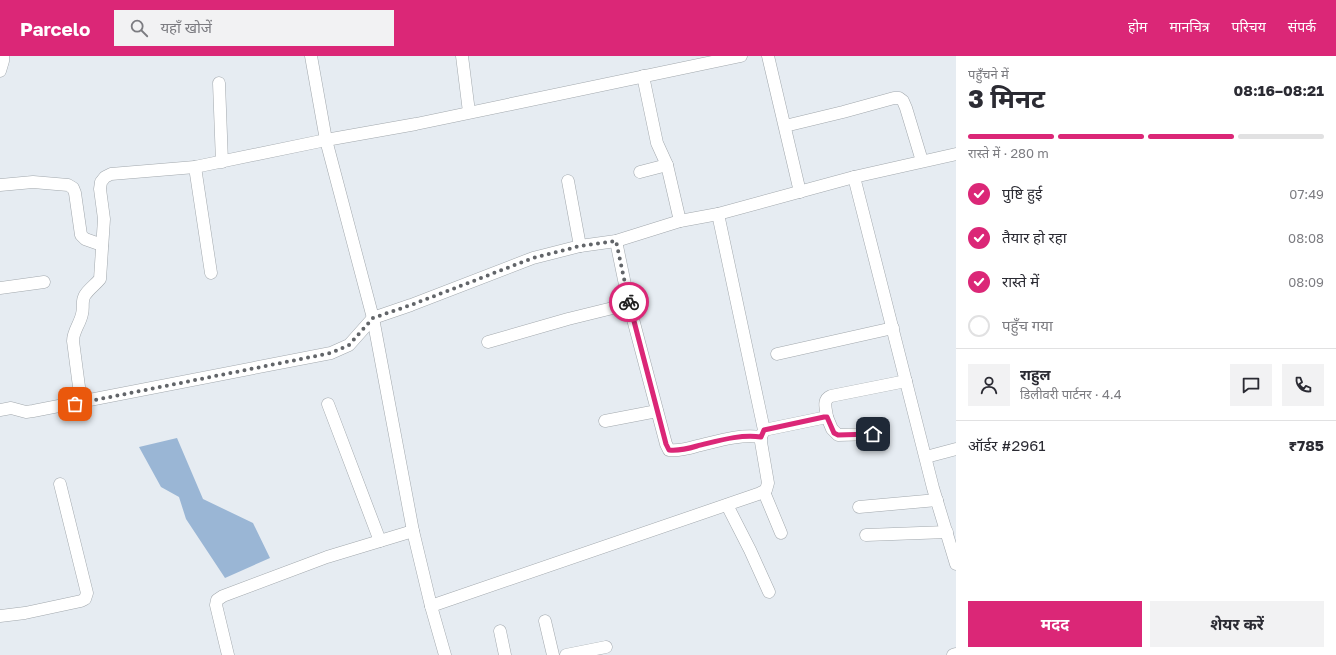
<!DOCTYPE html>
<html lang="hi">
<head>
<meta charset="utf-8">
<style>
	body { margin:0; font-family:"Golos Text","Noto Sans Devanagari",sans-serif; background:#f2f2f3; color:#2b2b33; height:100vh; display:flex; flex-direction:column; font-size:15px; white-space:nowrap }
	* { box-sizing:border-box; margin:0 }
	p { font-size:13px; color:#7c7c81 }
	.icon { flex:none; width:22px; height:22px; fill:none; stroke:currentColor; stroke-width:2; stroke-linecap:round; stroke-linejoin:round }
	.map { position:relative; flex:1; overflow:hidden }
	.side { display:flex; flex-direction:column; background:#fff; width:380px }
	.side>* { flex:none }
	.pin { position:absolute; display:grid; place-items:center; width:34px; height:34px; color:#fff; margin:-17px; border-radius:8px; box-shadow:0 2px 6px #0006 }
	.courier { position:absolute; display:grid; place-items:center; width:40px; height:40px; margin:-20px; border:3px solid #db2777; border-radius:50%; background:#fff; color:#222; box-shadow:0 1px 5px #0007 }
	.overview em { font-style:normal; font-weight:700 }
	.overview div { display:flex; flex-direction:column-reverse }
	.overview { display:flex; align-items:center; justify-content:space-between; height:68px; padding:0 12px }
	h1 { font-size:26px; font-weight:700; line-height:30px }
	.bar { display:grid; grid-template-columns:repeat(4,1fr); gap:6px 4px; align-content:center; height:48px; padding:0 12px }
	.bar i { height:5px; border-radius:3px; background:#e1e1e2 }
	.bar .on { background:#db2777 }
	.bar p { grid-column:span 4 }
	.line { display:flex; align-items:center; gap:10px; padding:0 12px; border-top:1px solid #e1e1e2 }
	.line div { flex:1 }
	.round { display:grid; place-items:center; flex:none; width:42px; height:42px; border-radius:0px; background:#f2f2f3 }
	ol { padding:0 12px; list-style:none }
	li { display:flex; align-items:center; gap:12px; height:44px }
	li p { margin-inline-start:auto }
	li .icon { padding:4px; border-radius:50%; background:#db2777; color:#fff; stroke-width:4 }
	li:last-child { color:#7c7c81 }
	li i { width:22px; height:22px; border:2px solid #e1e1e2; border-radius:50% }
	.action { display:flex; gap:8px; margin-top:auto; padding:8px 12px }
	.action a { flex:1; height:46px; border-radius:0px; background:#db2777; color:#fff; font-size:16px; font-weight:700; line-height:46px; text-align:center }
	.action a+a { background:#f2f2f3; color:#2b2b33 }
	header { display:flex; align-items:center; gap:24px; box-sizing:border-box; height:56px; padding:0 20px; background:#db2777; color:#fff }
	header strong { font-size:19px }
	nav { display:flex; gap:22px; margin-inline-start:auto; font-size:14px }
	.search { width:280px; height:36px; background:#f2f2f3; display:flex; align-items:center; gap:10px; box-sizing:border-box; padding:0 14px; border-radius:0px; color:#7c7c81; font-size:15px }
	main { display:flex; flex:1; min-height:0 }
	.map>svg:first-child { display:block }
</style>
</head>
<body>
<header>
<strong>Parcelo</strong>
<div class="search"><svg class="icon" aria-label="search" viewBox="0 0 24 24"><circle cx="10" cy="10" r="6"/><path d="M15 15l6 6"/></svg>यहाँ खोजें</div>
<nav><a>होम</a><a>मानचित्र</a><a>परिचय</a><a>संपर्क</a></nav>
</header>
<main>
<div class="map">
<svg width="956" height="599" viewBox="0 0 956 599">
	<rect width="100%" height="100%" fill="#e6ecf2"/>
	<polygon fill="#9ab6d5" points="177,382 203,443 253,467 270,502 225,522 186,463 179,441 161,431 139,391"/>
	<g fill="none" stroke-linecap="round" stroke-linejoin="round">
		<defs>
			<g id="minor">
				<polyline points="311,0 326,84 373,262 413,475 431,550 445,599"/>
				<polyline points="462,0 469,56"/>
				<polyline points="768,0 800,136"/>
				<polyline points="0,15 3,5 3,0"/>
				<polyline points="643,20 657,87 667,109 680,165"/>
				<polyline points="219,27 222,106"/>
				<polyline points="785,70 843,56 894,42 899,42 903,45 906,52 922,105"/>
				<polyline points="195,111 211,217"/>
				<polyline points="640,116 667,109"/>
				<polyline points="854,121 933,432 956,508"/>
				<polyline points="568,125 580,190"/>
				<polyline points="0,129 33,126 68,129 73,132 75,137 81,179 85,183 102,189"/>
				<path d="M616 185 629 248 666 388 669 394C679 395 687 393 697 390 718 385 739 378 761 381"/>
				<polyline points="0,232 44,226"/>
				<polyline points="488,286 568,263 629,248"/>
				<polyline points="777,298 893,272"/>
				<path d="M81 346 73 285C73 275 80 268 82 258 84 252 81 245 85 239 89 233 95 229 100 223L104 163 100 133 101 126 105 121 111 118 195 111 326 84 416 68 741 0"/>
				<polyline points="328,348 380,485"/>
				<polyline points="0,354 11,352 26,356 33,355 331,297 349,289 373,262 411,249 533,202 580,190 616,185 680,165 718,158 854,121 956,98"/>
				<path d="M827 361C826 352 822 344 831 340L906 325"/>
				<polyline points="605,365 657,355"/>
				<polyline points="764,374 827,361 832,373 838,379 873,378"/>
				<polyline points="926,401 956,393"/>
				<polyline points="764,436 781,477"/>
				<polyline points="727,449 750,494 769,536"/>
				<polyline points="859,451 937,444"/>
				<polyline points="866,479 947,476"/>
				<polyline points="431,550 758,438 766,434 768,427 761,386 761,381 764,374 718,158"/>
				<polyline points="0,560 25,557 81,545 85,543 87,537 60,428"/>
				<polyline points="545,565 553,599"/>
				<polyline points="500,575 505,599"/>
				<polyline points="228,599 216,549 217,544 223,540 327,501 413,475"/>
				<polyline points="566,599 606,591"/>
				<polyline points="953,599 956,598"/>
			</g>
		</defs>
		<use href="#minor" stroke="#a2a8ad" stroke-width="13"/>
		<use href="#minor" stroke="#fff" stroke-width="12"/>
	</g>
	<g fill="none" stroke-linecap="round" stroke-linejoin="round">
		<polyline stroke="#626569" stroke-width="4" stroke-dasharray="0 7.2" points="75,348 331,297 349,289 373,262 411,249 533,202 580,190 616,185 629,246"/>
		<path stroke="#db2777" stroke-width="5" d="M629 246 666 388 669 394C679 395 687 393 697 390 718 385 739 378 761 381L764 374 824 361H827L834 377 838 379 873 378"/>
	</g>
</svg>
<div class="pin" style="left:75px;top:348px;background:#ea580c"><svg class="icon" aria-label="bag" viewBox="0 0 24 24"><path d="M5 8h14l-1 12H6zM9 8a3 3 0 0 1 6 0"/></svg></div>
<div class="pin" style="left:873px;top:378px;background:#1f2937"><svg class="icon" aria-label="home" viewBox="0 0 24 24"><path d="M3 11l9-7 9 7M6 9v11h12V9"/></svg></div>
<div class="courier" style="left:629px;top:246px"><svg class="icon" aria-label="bike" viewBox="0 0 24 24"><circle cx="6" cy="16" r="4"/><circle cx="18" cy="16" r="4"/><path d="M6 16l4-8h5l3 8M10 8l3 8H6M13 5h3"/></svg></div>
</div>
<section class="side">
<div class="overview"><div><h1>3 मिनट</h1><p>पहुँचने में</p></div><em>08:16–08:21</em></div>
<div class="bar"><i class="on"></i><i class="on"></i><i class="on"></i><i></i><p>रास्ते में · 280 m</p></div>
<ol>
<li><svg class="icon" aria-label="check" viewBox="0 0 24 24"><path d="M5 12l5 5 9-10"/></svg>पुष्टि हुई<p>07:49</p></li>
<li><svg class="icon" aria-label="check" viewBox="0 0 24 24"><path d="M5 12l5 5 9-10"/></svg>तैयार हो रहा<p>08:08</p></li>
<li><svg class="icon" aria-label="check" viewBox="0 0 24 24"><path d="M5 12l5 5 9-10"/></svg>रास्ते में<p>08:09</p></li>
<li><i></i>पहुँच गया</li>
</ol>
<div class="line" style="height:72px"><a class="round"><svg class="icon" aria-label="person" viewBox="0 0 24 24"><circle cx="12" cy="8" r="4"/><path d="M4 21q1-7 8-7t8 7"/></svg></a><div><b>राहुल</b><p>डिलीवरी पार्टनर · 4.4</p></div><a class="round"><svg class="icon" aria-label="chat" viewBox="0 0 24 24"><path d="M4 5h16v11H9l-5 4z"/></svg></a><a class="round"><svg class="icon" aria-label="phone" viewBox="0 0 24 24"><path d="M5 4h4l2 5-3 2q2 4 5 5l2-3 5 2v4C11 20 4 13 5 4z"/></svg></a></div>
<div class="line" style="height:52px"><div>ऑर्डर #2961</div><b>₹785</b></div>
<div class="action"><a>मदद</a><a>शेयर करें</a></div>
</section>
</main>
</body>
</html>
